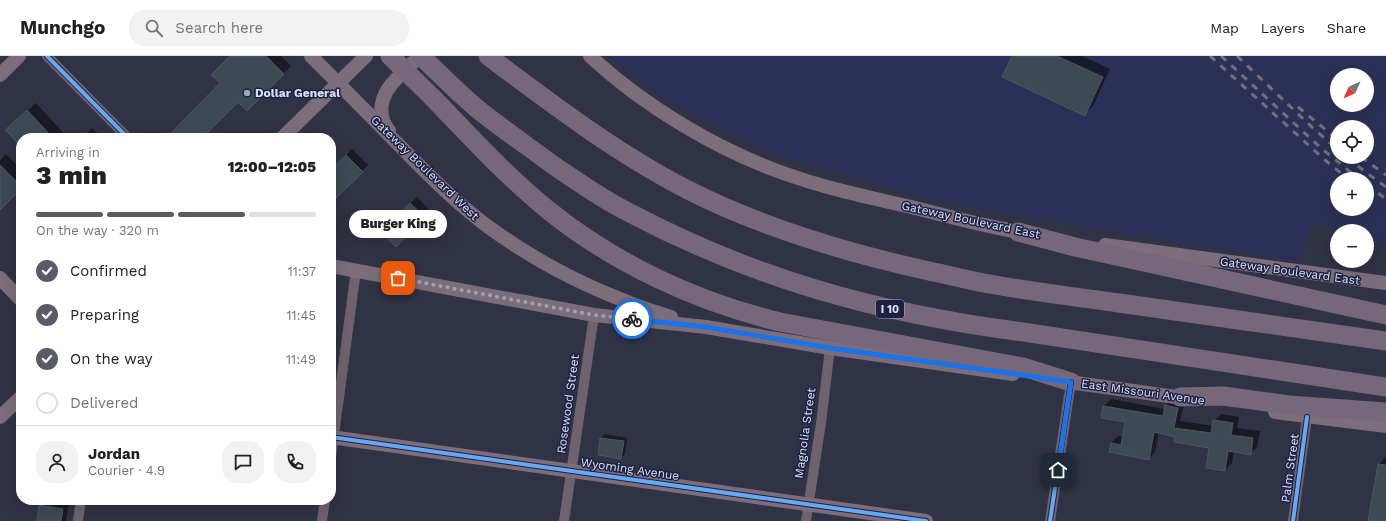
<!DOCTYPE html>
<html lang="en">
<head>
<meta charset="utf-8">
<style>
	body { margin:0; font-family:"Work Sans",sans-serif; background:#f2f2f2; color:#202124; height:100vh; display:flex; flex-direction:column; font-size:15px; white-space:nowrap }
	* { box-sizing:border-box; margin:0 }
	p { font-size:13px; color:#757577 }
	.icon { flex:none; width:22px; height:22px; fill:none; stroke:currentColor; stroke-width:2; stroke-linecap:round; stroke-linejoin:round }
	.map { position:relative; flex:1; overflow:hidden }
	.drawer { position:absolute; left:16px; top:77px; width:320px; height:372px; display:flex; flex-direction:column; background:#fff; border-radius:16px; box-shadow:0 4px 16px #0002 }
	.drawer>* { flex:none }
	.needle { width:26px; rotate:225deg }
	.fabs { position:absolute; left:1330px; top:12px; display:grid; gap:8px }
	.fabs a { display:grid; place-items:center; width:44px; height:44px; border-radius:50%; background:#fff; box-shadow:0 4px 16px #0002; font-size:20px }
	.pin { position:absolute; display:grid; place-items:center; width:34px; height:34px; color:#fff; margin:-17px; border-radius:8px; box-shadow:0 2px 6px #0006 }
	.courier { position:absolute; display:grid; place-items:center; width:40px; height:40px; margin:-20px; border:3px solid #1a73e8; border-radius:50%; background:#fff; color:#222; box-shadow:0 1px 5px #0007 }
	.bubble { position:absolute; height:28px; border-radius:14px; background:#fff; box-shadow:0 4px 16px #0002; font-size:13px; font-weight:800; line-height:28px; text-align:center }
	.summary em { font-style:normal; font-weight:800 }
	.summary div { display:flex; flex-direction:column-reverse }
	.summary { display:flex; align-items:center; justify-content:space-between; height:68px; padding:0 20px }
	h1 { font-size:26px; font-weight:800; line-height:30px }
	.bar { display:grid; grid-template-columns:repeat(4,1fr); gap:6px 4px; align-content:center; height:48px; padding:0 20px }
	.bar i { height:5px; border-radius:3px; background:#e0e0e0 }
	.bar .current { background:#595c67 }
	.bar p { grid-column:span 4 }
	.line { display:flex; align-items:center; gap:10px; padding:0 20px; border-top:1px solid #e0e0e0 }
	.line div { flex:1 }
	.round { display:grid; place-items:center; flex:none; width:42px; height:42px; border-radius:16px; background:#f2f2f2 }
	ol { padding:0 20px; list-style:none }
	li { display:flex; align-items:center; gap:12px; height:44px }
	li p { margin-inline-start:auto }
	li .icon { padding:4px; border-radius:50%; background:#595c67; color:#fff; stroke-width:4 }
	li:last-child { color:#757577 }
	li i { width:22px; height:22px; border:2px solid #e0e0e0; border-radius:50% }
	header { display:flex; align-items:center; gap:24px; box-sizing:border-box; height:56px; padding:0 20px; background:#fff; border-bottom:1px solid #e0e0e0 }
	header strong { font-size:19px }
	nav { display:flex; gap:22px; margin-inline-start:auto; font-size:14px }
	.search { width:280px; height:36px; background:#f2f2f2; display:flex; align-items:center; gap:10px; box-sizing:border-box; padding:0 14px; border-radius:16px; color:#757577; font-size:15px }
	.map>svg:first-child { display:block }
</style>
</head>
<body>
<header>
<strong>Munchgo</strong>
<div class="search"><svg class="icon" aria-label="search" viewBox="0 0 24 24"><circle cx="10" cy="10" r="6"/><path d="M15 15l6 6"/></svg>Search here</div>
<nav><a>Map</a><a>Layers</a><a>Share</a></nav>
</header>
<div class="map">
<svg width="1386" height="465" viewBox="0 0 1386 465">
	<rect width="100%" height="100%" fill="#303245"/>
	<path fill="#2c3056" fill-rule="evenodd" d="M608 0H1386V188L1367 182V175H1342L1311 166 1297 206 942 147 775 98 656 38ZM1337 19H1367V49H1337ZM1337 71H1367V101H1337ZM1337 123H1367V153H1337Z"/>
	<g fill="#0007">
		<polygon points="232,0 281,0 291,10 247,53 238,45 200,82 167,82 221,27"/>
		<polygon points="1013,0 1082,0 1110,13 1093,50 1085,58"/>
		<polygon points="36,47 68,82 21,82 21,89 15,66"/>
		<polygon points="92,72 103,82 82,82"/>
		<polygon points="352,93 368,109 331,146 331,115"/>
		<polygon points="6,98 21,114 21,132 0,152 0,104"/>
		<polygon points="417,141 430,155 396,189 382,176"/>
		<polygon points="1173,342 1185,345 1180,365 1213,370 1214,365 1221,358 1239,361 1237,372 1260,375 1257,391 1250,398 1234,395 1232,407 1225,414 1210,391 1176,380 1159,376 1155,396 1148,403 1111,387 1118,380 1123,381 1126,366 1104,350 1111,343 1165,353 1166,349"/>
		<polygon points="605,378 627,382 625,398 621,402 601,382"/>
		<polygon points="1386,401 1386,465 1369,465 1379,408"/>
		<polygon points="46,444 69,447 66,465 38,465 40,450"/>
	</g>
	<g fill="#3d4953" stroke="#4b5762">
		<polygon points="230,0 266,0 284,18 247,55 238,46 202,82 166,82 220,27 211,19"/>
		<polygon points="1012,0 1057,0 1103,21 1085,60 1002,21"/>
		<polygon points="27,54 53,82 21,82 21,90 5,74"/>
		<polygon points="346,99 363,116 331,147 331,113"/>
		<polygon points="0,109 21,130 21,133 0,154"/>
		<polygon points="410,147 425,161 396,191 381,176"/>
		<polygon points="1165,349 1178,352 1174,372 1211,377 1213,364 1233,367 1231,379 1253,382 1251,399 1228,395 1225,415 1206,412 1209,392 1174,386 1175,381 1154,376 1149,404 1109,396 1111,387 1121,389 1125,366 1101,362 1103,350 1163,360"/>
		<polygon points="600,382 624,385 621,403 598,399"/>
		<polygon points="1378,408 1386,409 1386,465 1368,465"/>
		<polygon points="39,449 63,453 61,465 37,465"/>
	</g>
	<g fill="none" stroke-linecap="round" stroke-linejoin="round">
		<g stroke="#6e626e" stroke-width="10">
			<polyline points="47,0 128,82"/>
			<polyline points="331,401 356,214"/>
			<polyline points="78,465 81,444"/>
			<polyline points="322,465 325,444"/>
			<polyline points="564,465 594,259"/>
			<polyline points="806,465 821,367 830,292"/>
			<polyline points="1050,465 1071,326"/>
			<polyline points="1293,465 1307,361"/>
		</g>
		<g stroke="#7c6d7b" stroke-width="14">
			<path d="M311 0C338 27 365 54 392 82 423 113 454 146 490 172 545 212 606 241 671 261"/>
			<path d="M590 0C644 50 717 94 786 118 828 133 872 142 915 152 952 161 989 172 1027 177"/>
			<polyline points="0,19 19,0"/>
			<path d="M389 75C387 72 384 68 383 64 374 36 403 17 420 0"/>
			<polyline points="282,82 366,0"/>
			<polyline points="1105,189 1386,227"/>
			<polyline points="331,210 594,259 706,271 830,292 1013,318"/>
			<polyline points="0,222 21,244"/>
			<polyline points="1062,325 1190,343"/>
			<polyline points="1275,356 1386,370"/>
			<polyline points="0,361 21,341"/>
			<polyline points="331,381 926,465"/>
		</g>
		<g stroke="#76687a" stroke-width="19">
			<path d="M421 0C441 19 459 38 480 55 504 74 529 91 553 109 578 126 603 144 630 157 753 222 878 257 1016 275L1386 331"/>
			<path d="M488 0C552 48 616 97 688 134 763 172 847 197 929 215 949 219 970 225 990 228 1033 236 1076 241 1119 247 1208 260 1297 272 1386 285"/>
			<path d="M433 42C470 80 506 120 548 154 615 208 697 246 780 266L1023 311 1071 326"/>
			<polyline points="1018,176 1075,191 1386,259"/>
			<polyline points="1180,341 1223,340 1289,349 1386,356"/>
		</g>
		<g stroke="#756f7c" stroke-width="3" stroke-dasharray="7 7" stroke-linecap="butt">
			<polyline points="1210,0 1325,104 1348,123"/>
			<polyline points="1221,0 1321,92 1359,123"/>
			<polyline points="1237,0 1315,74 1337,93"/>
			<polyline points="1298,51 1337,83"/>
			<polyline points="1347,101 1364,115 1386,131"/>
			<polyline points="1361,101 1386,119"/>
			<polyline points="1367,129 1386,143"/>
		</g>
		<polyline stroke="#76687a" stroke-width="19" points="390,0 433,42"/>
		<defs>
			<g id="cycleway">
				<polyline points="47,0 128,82"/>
				<polyline points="331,381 926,465"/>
				<polyline points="1050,465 1071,326"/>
				<polyline points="1293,465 1307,361"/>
			</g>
		</defs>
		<use href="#cycleway" stroke="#1d2143" stroke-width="6"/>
		<use href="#cycleway" stroke="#66a8f1" stroke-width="4"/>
	</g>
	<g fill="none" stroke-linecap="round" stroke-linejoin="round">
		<polyline stroke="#9fa3b9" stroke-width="4" stroke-dasharray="0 7.2" points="398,222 594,259 632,263"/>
		<polyline stroke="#1a73e8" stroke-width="5" points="632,263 706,271 830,292 1071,326 1058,414"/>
	</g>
	<circle fill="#9fa3b9" stroke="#1d2143" stroke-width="1.5" cx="247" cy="37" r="4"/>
	<g text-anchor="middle" stroke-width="3" stroke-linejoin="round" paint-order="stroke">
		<rect fill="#1d2143" stroke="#a2a7c1" stroke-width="1" x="876" y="244" width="28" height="18" rx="3"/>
		<g font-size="11" font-weight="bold" fill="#dbe0f7">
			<text x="890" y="257">I 10</text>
		</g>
		<g font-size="12" font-weight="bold" fill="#dbe0f7" stroke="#1d2143" text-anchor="start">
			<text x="255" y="41">Dollar General</text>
		</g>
		<g font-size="12" fill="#dbe0f7" stroke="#1d2143">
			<text transform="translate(425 112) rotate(44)" y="4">Gateway Boulevard West</text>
			<text transform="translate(971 164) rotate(12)" y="4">Gateway Boulevard East</text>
			<text transform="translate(1290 215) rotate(8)" y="4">Gateway Boulevard East</text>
			<text transform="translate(1143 336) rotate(8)" y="4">East Missouri Avenue</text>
			<text transform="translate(568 348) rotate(-82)" y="4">Rosewood Street</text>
			<text transform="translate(805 377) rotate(-82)" y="4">Magnolia Street</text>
			<text transform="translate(1290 412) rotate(-82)" y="4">Palm Street</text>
			<text transform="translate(630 413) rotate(8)" y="4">Wyoming Avenue</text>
		</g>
	</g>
</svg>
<div class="fabs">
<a><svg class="needle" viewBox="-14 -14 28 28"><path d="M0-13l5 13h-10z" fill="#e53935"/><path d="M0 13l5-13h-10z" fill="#757577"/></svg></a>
<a><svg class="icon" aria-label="locate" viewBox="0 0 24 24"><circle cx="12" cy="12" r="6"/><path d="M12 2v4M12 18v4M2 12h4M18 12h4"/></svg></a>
<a>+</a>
<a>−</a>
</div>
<div class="pin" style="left:398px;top:222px;background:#ea580c"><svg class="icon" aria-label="bag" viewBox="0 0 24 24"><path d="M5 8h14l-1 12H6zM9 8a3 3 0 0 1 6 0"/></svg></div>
<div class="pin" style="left:1058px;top:414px;background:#1f2937"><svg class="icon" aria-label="home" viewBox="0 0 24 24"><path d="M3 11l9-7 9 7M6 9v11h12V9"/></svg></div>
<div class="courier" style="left:632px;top:263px"><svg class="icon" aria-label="bike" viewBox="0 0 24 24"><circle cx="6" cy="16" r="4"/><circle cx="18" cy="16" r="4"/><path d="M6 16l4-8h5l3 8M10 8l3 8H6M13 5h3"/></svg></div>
<div class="bubble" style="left:349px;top:154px;width:98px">Burger King</div>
<section class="drawer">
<div class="summary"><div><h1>3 min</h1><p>Arriving in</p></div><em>12:00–12:05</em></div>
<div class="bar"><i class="current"></i><i class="current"></i><i class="current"></i><i></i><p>On the way · 320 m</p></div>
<ol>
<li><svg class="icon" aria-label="check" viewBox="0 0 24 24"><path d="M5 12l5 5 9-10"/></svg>Confirmed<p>11:37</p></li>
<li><svg class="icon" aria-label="check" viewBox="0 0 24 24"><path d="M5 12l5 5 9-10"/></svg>Preparing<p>11:45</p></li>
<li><svg class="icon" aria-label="check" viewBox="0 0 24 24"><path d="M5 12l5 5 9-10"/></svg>On the way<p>11:49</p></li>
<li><i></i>Delivered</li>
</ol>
<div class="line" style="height:72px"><a class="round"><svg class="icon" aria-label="person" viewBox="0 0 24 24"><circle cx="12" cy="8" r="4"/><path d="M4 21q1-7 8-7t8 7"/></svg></a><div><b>Jordan</b><p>Courier · 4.9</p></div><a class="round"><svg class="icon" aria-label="chat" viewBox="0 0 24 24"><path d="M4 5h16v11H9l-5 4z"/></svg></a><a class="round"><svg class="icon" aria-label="phone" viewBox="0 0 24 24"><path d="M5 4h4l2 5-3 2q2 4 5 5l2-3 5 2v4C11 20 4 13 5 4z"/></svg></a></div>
</section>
</div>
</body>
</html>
